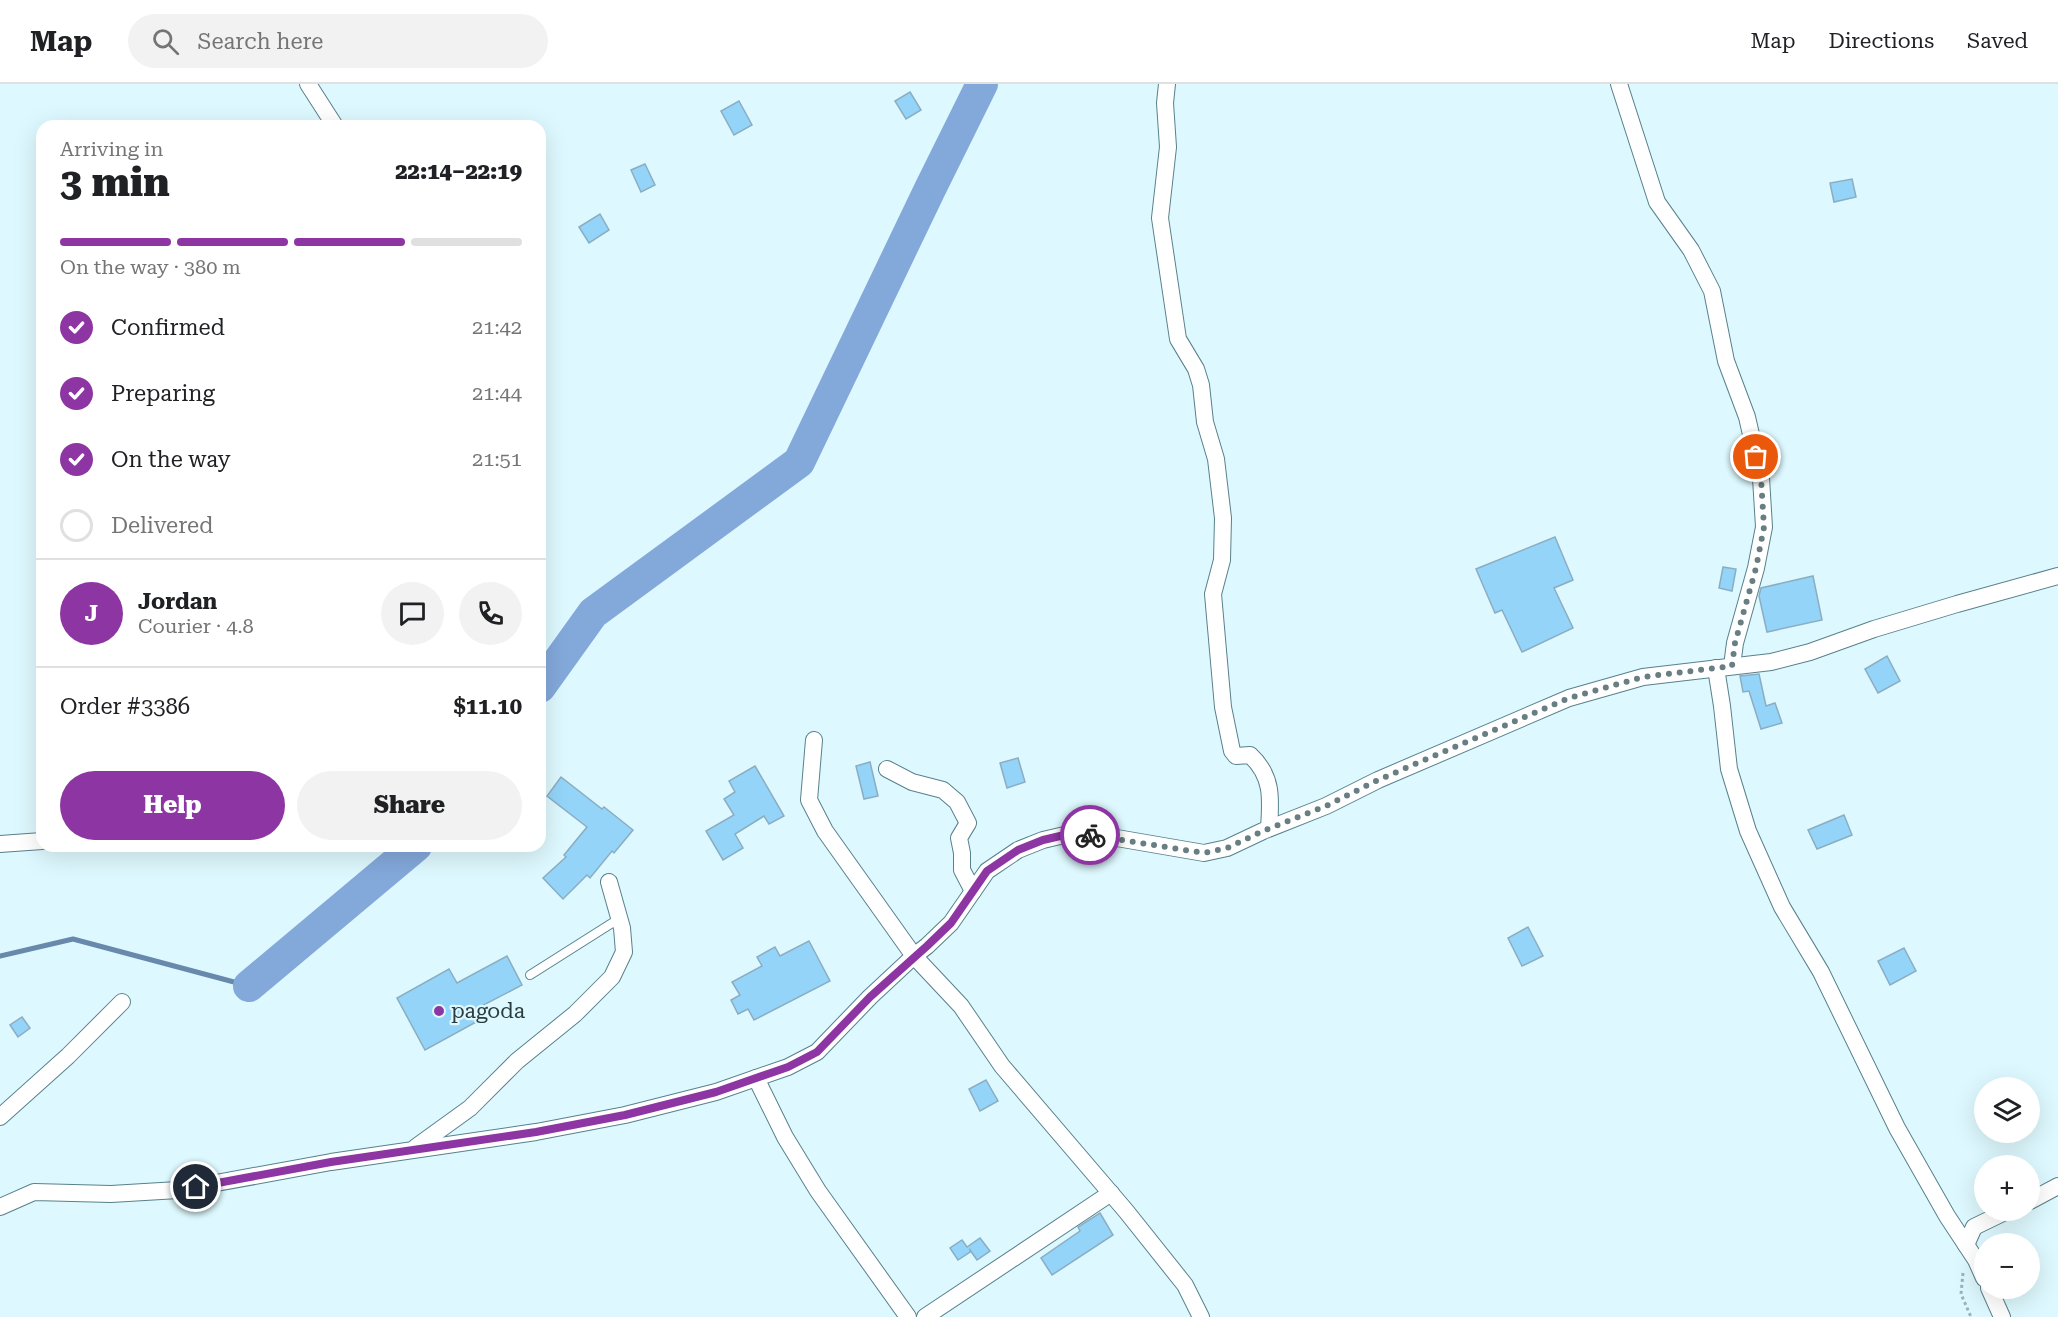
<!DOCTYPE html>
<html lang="en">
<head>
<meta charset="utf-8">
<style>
	body { margin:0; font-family:"Roboto Serif",serif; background:#f2f2f2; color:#202124; height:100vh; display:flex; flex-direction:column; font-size:22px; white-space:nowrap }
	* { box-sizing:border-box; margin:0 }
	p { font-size:20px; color:#757577 }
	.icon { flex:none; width:33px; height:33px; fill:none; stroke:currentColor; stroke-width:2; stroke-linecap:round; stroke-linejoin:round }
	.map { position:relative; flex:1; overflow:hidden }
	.drawer { position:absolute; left:36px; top:36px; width:510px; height:732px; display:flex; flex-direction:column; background:#fff; border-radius:18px; box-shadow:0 6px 24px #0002 }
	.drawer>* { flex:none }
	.buttons { position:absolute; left:1974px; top:993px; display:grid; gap:12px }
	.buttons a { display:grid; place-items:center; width:66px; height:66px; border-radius:50%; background:#fff; box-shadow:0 6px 24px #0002; font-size:30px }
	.pin { position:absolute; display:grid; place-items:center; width:51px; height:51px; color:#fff; margin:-26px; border:3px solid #fff; border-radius:50%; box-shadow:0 2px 6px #0007 }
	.courier { position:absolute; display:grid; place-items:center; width:60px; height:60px; margin:-30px; border:4px solid #8d36a3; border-radius:50%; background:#fff; color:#222; box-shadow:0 2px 8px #0007 }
	.overview em { font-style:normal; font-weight:800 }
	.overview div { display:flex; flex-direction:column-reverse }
	.overview { display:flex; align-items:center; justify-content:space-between; height:102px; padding:0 24px }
	h1 { font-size:39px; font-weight:800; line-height:45px }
	.bar { display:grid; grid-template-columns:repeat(4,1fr); gap:9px 6px; align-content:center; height:72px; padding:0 24px }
	.bar i { height:8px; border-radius:4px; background:#e0e0e0 }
	.bar .selected { background:#8d36a3 }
	.bar p { grid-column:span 4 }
	.line { display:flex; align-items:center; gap:15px; padding:0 24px; border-top:2px solid #e0e0e0 }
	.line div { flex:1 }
	.round { display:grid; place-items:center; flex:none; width:63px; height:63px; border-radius:32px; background:#f2f2f2 }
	ol { padding:0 24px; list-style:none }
	li { display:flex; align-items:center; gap:18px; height:66px }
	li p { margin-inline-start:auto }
	li .icon { padding:6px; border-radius:50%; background:#8d36a3; color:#fff; stroke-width:4 }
	li:last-child { color:#757577 }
	li i { width:33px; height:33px; border:3px solid #e0e0e0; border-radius:50% }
	.button { display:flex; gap:12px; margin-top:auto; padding:12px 24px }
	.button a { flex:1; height:69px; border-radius:36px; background:#8d36a3; color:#fff; font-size:24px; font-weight:800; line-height:69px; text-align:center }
	.button a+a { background:#f2f2f2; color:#202124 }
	header { display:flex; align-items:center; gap:36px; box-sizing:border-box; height:84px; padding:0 30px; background:#fff; border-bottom:2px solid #e0e0e0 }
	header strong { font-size:28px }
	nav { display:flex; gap:33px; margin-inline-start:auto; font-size:21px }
	.search { width:420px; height:54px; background:#f2f2f2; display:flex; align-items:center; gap:15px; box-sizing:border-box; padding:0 21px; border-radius:33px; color:#757577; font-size:22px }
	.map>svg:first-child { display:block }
</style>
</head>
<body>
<header>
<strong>Map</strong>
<div class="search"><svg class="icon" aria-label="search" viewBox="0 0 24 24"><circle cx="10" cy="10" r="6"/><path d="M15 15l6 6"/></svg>Search here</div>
<nav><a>Map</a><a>Directions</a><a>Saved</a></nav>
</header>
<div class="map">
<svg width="2058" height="1233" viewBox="0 0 2058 1233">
	<rect width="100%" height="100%" fill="#ddf8fe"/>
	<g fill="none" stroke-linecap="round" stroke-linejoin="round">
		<polyline stroke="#6888ac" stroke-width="5" points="0,872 73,855 249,902"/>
		<g stroke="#83a8da" stroke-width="32">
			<polyline points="540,603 593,529 799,378 930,105 982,0"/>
			<polyline points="249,902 416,762"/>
		</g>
	</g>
	<g fill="#94d4f9" stroke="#8badc2" stroke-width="1.5">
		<polygon points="910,8 921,26 906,35 895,17"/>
		<polygon points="739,17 752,41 734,51 721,27"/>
		<polygon points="645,80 655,101 641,108 631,86"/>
		<polygon points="1852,95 1856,113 1834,118 1830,99"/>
		<polygon points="600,130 609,146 589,159 579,143"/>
		<polygon points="1555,453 1573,496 1554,504 1573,544 1522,568 1502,526 1495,529 1476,485"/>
		<polygon points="1723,483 1736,485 1732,507 1719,504"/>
		<polygon points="1813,492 1822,536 1767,548 1759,512 1761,504"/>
		<polygon points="1887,572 1900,597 1878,609 1865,585"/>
		<polygon points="1759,590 1766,622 1775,619 1782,639 1761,645 1749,607 1743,608 1740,592"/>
		<polygon points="1018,674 1025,698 1007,704 1000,679"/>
		<polygon points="870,678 878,712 864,715 856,682"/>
		<polygon points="755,682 784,732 769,740 764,732 735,750 743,764 723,776 706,747 734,731 724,715 735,708 729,697"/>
		<polygon points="561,693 602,725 604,723 633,746 614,769 612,767 590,794 587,791 563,815 543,794 566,773 564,771 587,743 547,712"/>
		<polygon points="1844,731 1852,751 1817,765 1808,746"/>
		<polygon points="1528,843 1543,872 1522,882 1508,854"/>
		<polygon points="809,857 830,897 754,936 748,925 738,930 731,916 740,911 732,898 762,882 757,873 775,863 780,872"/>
		<polygon points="1904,864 1916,887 1890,901 1878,877"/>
		<polygon points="507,872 522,901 472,927 478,937 425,966 397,914 449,885 457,899"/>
		<polygon points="22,933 30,944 18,953 10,941"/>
		<polygon points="986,996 998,1017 980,1027 969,1005"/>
		<polygon points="1100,1129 1113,1151 1052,1191 1041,1174 1080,1147 1078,1143"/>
		<polygon points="980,1154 990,1167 977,1176 970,1166 970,1168 958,1176 950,1164 962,1156 967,1163"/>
	</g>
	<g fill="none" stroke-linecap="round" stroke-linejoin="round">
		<defs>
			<polyline id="service" points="530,891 620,834"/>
			<g id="minor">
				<polyline points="308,0 335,42"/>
				<path d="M1167 0 1165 19 1168 63 1160 134 1178 255 1196 285 1201 301 1205 338 1216 375 1223 434 1222 476 1213 510 1223 623 1232 667 1236 672 1250 671C1273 692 1271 715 1269 744"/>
				<polyline points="1619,0 1657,118 1691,166 1712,207 1726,277 1747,333 1761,394 1764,443 1756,484 1735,559 1732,582"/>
				<polyline points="1716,584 1722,622 1729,685 1748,747 1782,823 1821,888 1897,1044 1947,1132 1976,1176 1984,1194"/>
				<polyline points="887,685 912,698 943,706 957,718 968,739 959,754 962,769 962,786 973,807"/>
				<polyline points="0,760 42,757"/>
				<polyline points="756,994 785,1053 818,1107 908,1233"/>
				<polyline points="0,1033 68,972 122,918"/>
				<polyline points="416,1063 470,1024 517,977 575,930 612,893 624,868 622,844 609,798"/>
				<polyline points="2030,1117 2058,1102"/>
				<polyline points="0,1123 34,1108 111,1110 178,1106 331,1078 536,1048 625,1031 716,1008 788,983 817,968 870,913 914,872 825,747 809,716 814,656"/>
				<polyline points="1966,1161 1974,1143 2009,1126"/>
				<polyline points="1989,1204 2002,1233"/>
				<polyline points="925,1233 1111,1109"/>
				<polyline points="1201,1233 1185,1201 1126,1127 1002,982 961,922 914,872 927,862 951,839 987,787 1018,766 1043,756 1073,749 1111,753 1204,769 1227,764 1263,747 1326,722 1378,696 1569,614 1643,593 1771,578 1810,568 1874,545 1957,520 2058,492"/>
			</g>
		</defs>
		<use href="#service" stroke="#58818b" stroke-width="10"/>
		<use href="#minor" stroke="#58818b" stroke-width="18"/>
		<polyline stroke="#9cb3b8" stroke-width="3" stroke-dasharray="3 3" stroke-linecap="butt" points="1963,1189 1961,1210 1971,1233"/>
		<use href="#service" stroke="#fff" stroke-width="8"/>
		<use href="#minor" stroke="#fff" stroke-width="16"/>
	</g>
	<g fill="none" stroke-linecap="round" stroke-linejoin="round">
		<polyline stroke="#697e82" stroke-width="6" stroke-dasharray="0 10.8" points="1090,751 1204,769 1227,764 1263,747 1326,722 1378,696 1569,614 1643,593 1732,582 1735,559 1756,484 1764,443 1761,394 1756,373"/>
		<polyline stroke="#8d36a3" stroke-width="8" points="196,1103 331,1078 536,1048 625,1031 716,1008 788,983 817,968 870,913 927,862 951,839 987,787 1018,766 1043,756 1073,749 1090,751"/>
	</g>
	<circle fill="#8d36a3" stroke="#ddf8fe" stroke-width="2" cx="439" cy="927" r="6"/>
	<g text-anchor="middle" stroke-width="4.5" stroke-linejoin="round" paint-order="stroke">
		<g font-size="21" fill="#2a3c40" stroke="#ddf8fe" text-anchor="start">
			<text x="451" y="934">pagoda</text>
		</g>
	</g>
</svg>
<div class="buttons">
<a><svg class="icon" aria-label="layers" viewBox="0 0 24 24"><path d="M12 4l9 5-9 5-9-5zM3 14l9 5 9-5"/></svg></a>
<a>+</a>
<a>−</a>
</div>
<div class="pin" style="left:1756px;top:373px;background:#ea580c"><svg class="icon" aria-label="bag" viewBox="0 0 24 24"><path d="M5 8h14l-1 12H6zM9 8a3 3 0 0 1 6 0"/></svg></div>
<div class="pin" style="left:196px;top:1103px;background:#1f2937"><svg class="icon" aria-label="home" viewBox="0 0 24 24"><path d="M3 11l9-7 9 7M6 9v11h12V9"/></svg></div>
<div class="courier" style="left:1090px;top:751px"><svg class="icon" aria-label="bike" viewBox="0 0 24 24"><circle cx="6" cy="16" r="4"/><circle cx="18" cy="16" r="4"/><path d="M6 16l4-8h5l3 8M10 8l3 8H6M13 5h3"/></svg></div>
<section class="drawer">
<div class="overview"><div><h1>3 min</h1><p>Arriving in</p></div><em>22:14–22:19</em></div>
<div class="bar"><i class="selected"></i><i class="selected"></i><i class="selected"></i><i></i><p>On the way · 380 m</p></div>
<ol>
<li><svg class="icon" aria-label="check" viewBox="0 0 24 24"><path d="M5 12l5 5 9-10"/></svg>Confirmed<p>21:42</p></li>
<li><svg class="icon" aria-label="check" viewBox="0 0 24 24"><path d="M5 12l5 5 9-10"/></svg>Preparing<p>21:44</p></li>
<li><svg class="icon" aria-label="check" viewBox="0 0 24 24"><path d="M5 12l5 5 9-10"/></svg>On the way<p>21:51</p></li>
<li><i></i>Delivered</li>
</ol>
<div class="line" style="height:108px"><b class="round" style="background:#8d36a3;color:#fff">J</b><div><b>Jordan</b><p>Courier · 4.8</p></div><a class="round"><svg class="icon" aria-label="chat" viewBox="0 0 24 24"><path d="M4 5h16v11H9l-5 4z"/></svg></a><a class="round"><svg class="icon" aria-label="phone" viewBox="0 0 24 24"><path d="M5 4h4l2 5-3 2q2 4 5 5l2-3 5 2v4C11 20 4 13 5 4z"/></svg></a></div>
<div class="line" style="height:78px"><div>Order #3386</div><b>$11.10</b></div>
<div class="button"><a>Help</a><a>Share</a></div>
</section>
</div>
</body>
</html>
